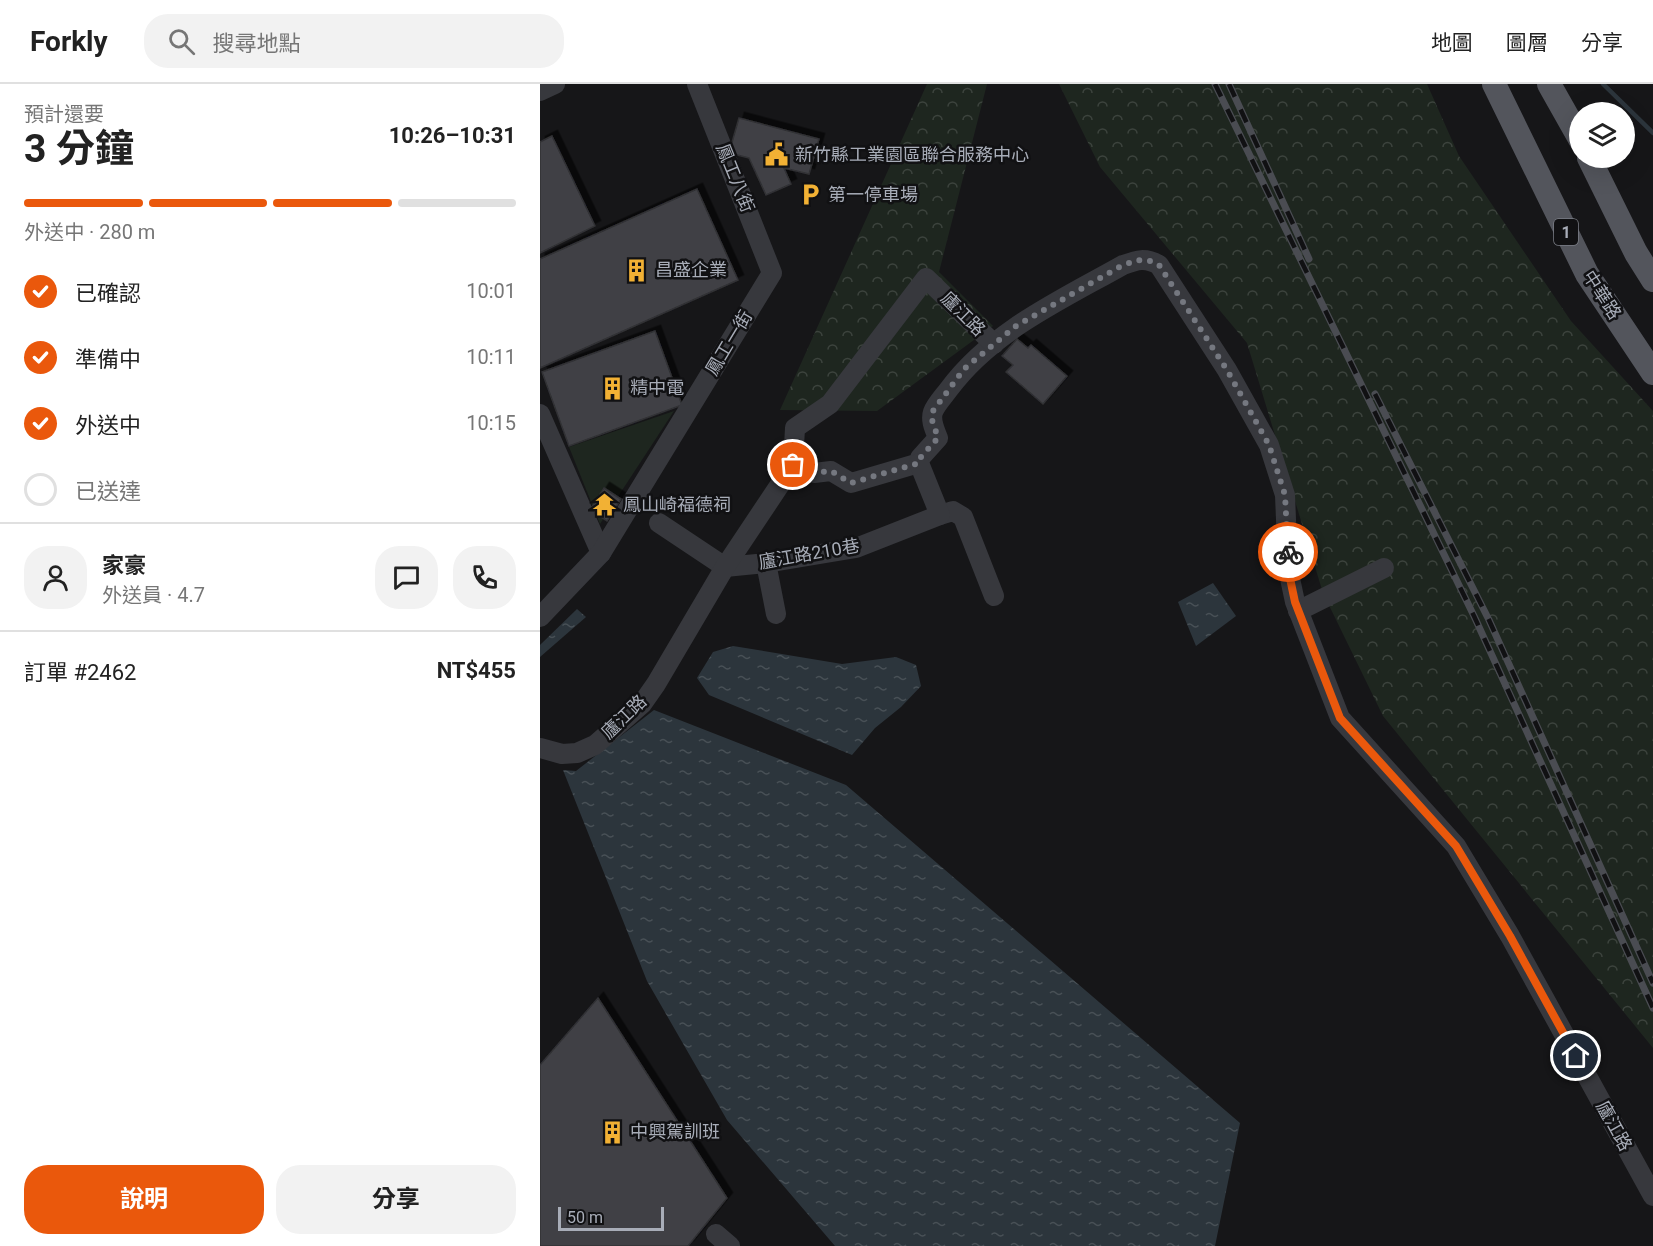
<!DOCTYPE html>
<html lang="zh-TW">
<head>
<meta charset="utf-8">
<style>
	body { margin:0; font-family:Roboto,"Noto Sans TC",sans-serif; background:#f2f2f2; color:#222; height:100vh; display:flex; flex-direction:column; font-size:22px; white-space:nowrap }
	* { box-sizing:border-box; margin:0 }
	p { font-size:20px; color:#767676 }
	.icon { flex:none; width:33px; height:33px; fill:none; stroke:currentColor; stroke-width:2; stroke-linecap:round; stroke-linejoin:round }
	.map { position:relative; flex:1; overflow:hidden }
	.side { display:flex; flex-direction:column; background:#fff; width:540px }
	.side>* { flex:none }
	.controls { position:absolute; left:1029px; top:18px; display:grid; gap:12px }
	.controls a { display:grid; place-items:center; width:66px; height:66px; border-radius:50%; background:#fff; box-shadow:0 6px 24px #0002; font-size:30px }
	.scale { position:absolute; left:18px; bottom:15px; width:106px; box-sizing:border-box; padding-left:6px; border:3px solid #a8adb8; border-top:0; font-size:16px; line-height:21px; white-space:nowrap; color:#a8adb8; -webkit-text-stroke:4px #111113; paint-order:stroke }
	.pin { position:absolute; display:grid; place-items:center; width:51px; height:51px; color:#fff; margin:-26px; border:3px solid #fff; border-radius:50%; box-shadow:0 2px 6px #0007 }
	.courier { position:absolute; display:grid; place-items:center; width:60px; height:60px; margin:-30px; border:4px solid #ea580c; border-radius:50%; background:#fff; color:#222; box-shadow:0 2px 8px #0007 }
	.overview em { font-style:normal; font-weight:700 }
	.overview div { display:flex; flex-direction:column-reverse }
	.overview { display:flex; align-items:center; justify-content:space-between; height:102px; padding:0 24px }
	h1 { font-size:39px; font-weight:700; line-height:45px }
	.bar { display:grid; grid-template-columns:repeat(4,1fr); gap:9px 6px; align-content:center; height:72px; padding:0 24px }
	.bar i { height:8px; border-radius:4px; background:#e0e0e0 }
	.bar .current { background:#ea580c }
	.bar p { grid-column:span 4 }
	.line { display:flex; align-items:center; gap:15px; padding:0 24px; border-top:2px solid #e0e0e0 }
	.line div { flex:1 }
	.round { display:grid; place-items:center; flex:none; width:63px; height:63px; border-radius:24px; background:#f2f2f2 }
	ol { padding:0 24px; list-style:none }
	li { display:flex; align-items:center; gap:18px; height:66px }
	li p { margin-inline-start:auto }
	li .icon { padding:6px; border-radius:50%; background:#ea580c; color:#fff; stroke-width:4 }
	li:last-child { color:#767676 }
	li i { width:33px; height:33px; border:3px solid #e0e0e0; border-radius:50% }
	.action { display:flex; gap:12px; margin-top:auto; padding:12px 24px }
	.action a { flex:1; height:69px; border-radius:24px; background:#ea580c; color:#fff; font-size:24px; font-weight:700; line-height:69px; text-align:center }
	.action a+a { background:#f2f2f2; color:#222 }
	header { display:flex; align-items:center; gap:36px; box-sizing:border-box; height:84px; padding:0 30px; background:#fff; border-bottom:2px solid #e0e0e0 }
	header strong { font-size:28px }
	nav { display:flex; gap:33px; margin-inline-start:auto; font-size:21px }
	.search { width:420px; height:54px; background:#f2f2f2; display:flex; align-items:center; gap:15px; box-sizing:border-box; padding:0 21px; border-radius:24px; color:#767676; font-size:22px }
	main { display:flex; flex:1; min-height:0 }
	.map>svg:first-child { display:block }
</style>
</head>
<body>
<header>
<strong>Forkly</strong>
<div class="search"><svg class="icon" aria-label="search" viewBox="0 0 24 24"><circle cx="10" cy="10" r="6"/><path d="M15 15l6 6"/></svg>搜尋地點</div>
<nav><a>地圖</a><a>圖層</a><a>分享</a></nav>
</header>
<main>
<section class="side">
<div class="overview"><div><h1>3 分鐘</h1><p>預計還要</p></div><em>10:26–10:31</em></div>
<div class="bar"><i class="current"></i><i class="current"></i><i class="current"></i><i></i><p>外送中 · 280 m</p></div>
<ol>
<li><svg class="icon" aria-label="check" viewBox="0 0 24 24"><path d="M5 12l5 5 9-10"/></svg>已確認<p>10:01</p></li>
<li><svg class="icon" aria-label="check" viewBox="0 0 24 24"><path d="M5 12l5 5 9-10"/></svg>準備中<p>10:11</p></li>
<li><svg class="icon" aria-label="check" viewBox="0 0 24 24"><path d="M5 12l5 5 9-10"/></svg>外送中<p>10:15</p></li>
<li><i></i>已送達</li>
</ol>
<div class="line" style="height:108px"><a class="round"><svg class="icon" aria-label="person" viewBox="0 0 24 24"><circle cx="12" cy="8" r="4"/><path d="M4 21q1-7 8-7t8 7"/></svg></a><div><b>家豪</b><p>外送員 · 4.7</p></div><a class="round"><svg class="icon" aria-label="chat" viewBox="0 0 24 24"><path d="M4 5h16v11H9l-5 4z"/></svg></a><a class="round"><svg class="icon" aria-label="phone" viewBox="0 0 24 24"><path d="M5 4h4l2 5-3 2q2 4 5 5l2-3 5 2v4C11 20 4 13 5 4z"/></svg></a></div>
<div class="line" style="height:78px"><div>訂單 #2462</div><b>NT$455</b></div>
<div class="action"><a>說明</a><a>分享</a></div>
</section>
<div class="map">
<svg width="1113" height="1162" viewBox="0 0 1113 1162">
	<defs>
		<pattern id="forest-crowns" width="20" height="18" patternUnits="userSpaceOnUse" patternTransform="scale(1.5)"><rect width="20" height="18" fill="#1e261f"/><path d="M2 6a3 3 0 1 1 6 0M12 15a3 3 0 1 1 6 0" fill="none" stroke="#3c433d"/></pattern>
		<pattern id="water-ripples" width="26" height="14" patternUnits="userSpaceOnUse" patternTransform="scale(1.5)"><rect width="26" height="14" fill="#2c353c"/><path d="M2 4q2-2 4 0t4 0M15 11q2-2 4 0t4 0" fill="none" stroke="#485056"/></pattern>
		<filter id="shadow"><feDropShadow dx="5.5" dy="-5.5" stdDeviation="0" flood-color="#0009"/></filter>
	</defs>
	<rect width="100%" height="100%" fill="#161618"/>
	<g fill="url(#forest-crowns)">
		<polygon points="387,0 447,0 399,188 453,242 337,327 240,326"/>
		<polygon points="519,0 887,0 919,72 1031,237 1113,327 1113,964 843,632 783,509 707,259 560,83"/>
	</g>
	<polygon fill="#1e261f" points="134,327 60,440 29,363"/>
	<g fill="url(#water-ripples)">
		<polygon points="673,499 696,532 656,562 638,518"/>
		<polygon points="37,525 46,533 0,573 0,561"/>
		<polygon points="193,562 302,580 356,573 376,581 381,602 361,623 335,644 312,671 169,611 157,594 173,568"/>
		<polygon points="114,626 306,701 700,1039 675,1162 295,1162 187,1036 107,897 23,686 36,687"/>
	</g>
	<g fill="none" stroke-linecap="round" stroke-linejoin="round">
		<polyline stroke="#2c353c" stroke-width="4.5" points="1063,0 1113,49"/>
	</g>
	<g fill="#404145" stroke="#303034" stroke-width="1.5" filter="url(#shadow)">
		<polygon points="199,34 279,55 269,90 244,84 251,100 226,111 209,74 189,69"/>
		<polygon points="12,52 55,142 0,169 0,58"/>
		<polygon points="157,105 198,196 0,284 0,175"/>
		<polygon points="115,247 142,321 29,362 2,288"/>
		<polygon points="477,255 488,264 491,261 527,292 503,320 466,288 473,281 462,272"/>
		<polygon points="64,404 81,415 67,437 50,426"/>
		<polygon points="58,914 187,1114 148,1162 0,1162 0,981"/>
	</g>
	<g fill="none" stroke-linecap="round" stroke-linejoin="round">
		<g stroke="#37383d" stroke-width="20">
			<polyline points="0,7 15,0"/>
			<polyline points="0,330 61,469"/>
			<path d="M253 381 274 389 291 387 311 399 379 379 380 374 398 354C395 346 390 337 393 328 396 320 404 312 409 305 452 247 521 216 583 181 597 176 605 173 619 181L687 286 729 361 745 411 748 485 755 518 800 634 916 762 970 852 1113 1112"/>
			<polyline points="400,431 413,427 423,433 454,512"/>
			<polyline points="119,439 185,483 226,479 316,464 400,431 379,379"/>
			<polyline points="226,479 236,530"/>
			<polyline points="758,527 844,484"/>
			<polyline points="0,533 61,469 232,189 157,0"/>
			<polyline points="0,664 22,670 37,669 55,661 102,620 116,600 185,483 253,381 255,344 290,320 386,194 454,260"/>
			<polyline points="176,1150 190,1162"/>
		</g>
		<g stroke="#53555c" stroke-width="24">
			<polyline points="954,0 1047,190 1113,289"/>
			<polyline points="1009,0 1040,55"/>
			<polyline points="1049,74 1096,169 1113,196"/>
		</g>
		<defs>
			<g id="rail">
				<polyline points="675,0 934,532 1113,924"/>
				<polyline points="689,0 769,175"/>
				<polyline points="835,310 949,536 1113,899"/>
			</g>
		</defs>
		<use href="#rail" stroke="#4a4c52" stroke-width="7"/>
		<use href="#rail" stroke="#111113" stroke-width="4.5" stroke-dasharray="14" stroke-linecap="butt"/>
	</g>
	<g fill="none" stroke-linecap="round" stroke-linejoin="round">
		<path stroke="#757880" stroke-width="6" stroke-dasharray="0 10.8" d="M253 381 274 389 291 387 311 399 379 379 380 374 398 354 392 336 393 327 424 285 476 242 583 181C597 176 605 173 619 181L687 286 729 361 745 411 748 468"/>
		<polyline stroke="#ea580c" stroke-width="8" points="748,468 748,485 755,518 800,634 916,762 970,852 1036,972"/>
	</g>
	<defs>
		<symbol id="civic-bare" viewBox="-9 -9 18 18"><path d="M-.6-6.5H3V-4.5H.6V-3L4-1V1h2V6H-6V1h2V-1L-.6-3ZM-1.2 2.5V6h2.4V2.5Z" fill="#f2b134" stroke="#111113" stroke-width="2.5" paint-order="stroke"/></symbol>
		<symbol id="parking-bare" viewBox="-9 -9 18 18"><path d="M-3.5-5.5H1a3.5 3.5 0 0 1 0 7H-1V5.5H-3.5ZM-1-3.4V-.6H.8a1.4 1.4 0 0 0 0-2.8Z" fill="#f2b134" stroke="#111113" stroke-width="2.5" paint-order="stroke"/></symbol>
		<symbol id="building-bare" viewBox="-9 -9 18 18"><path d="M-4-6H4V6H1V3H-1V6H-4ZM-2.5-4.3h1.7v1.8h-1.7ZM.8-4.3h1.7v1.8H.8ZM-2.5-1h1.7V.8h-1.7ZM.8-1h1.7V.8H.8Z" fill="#f2b134" stroke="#111113" stroke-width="2.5" paint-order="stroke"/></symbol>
		<symbol id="temple-bare" viewBox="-9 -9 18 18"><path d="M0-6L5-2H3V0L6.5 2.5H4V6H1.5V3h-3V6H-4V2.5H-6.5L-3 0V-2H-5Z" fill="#f2b134" stroke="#111113" stroke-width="2.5" paint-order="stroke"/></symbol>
	</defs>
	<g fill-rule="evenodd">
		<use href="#civic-bare" x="220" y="54" width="33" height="33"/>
		<use href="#parking-bare" x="254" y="94" width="33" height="33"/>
		<use href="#building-bare" x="80" y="170" width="33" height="33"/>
		<use href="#building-bare" x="56" y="288" width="33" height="33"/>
		<use href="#temple-bare" x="48" y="404" width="33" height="33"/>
		<use href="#building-bare" x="56" y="1032" width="33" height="33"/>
	</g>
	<g text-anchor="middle" stroke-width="5" stroke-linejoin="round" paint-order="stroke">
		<rect fill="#111113" stroke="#7b7e86" stroke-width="1.5" x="1014" y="135" width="24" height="26" rx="4.5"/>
		<g font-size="16" font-weight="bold" fill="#a8adb8">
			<text x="1026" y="154">1</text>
		</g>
		<g font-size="18" fill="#a8adb8" stroke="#111113" text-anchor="start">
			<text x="255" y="77">新竹縣工業園區聯合服務中心</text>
			<text x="288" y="117">第一停車場</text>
			<text x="115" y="192">昌盛企業</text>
			<text x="90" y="310">精中電</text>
			<text x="83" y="427">鳳山崎福德祠</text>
			<text x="90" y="1054">中興駕訓班</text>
		</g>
		<g font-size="18" fill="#a8adb8" stroke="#111113">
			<text transform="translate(195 94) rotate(68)" y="6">鳳工八街</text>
			<text transform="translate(1062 211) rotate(57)" y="6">中華路</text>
			<text transform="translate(423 230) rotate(45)" y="6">廬江路</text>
			<text transform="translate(189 259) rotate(-59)" y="6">鳳工一街</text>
			<text transform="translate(269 470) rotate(-10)" y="6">廬江路210巷</text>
			<text transform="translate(84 633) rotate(-44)" y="6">廬江路</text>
			<text transform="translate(1074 1042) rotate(61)" y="6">廬江路</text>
		</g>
	</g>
</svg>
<div class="controls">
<a><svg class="icon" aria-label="layers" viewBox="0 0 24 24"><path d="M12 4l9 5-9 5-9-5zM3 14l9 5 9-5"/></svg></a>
</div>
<div class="scale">50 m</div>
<div class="pin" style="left:253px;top:381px;background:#ea580c"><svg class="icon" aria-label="bag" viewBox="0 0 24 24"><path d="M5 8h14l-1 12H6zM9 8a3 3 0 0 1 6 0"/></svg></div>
<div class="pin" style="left:1036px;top:972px;background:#1f2937"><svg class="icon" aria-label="home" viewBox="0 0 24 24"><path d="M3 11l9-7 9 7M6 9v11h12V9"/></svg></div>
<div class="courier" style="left:748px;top:468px"><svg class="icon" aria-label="bike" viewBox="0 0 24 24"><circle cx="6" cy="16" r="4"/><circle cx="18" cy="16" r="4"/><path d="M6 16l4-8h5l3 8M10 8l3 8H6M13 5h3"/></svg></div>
</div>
</main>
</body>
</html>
